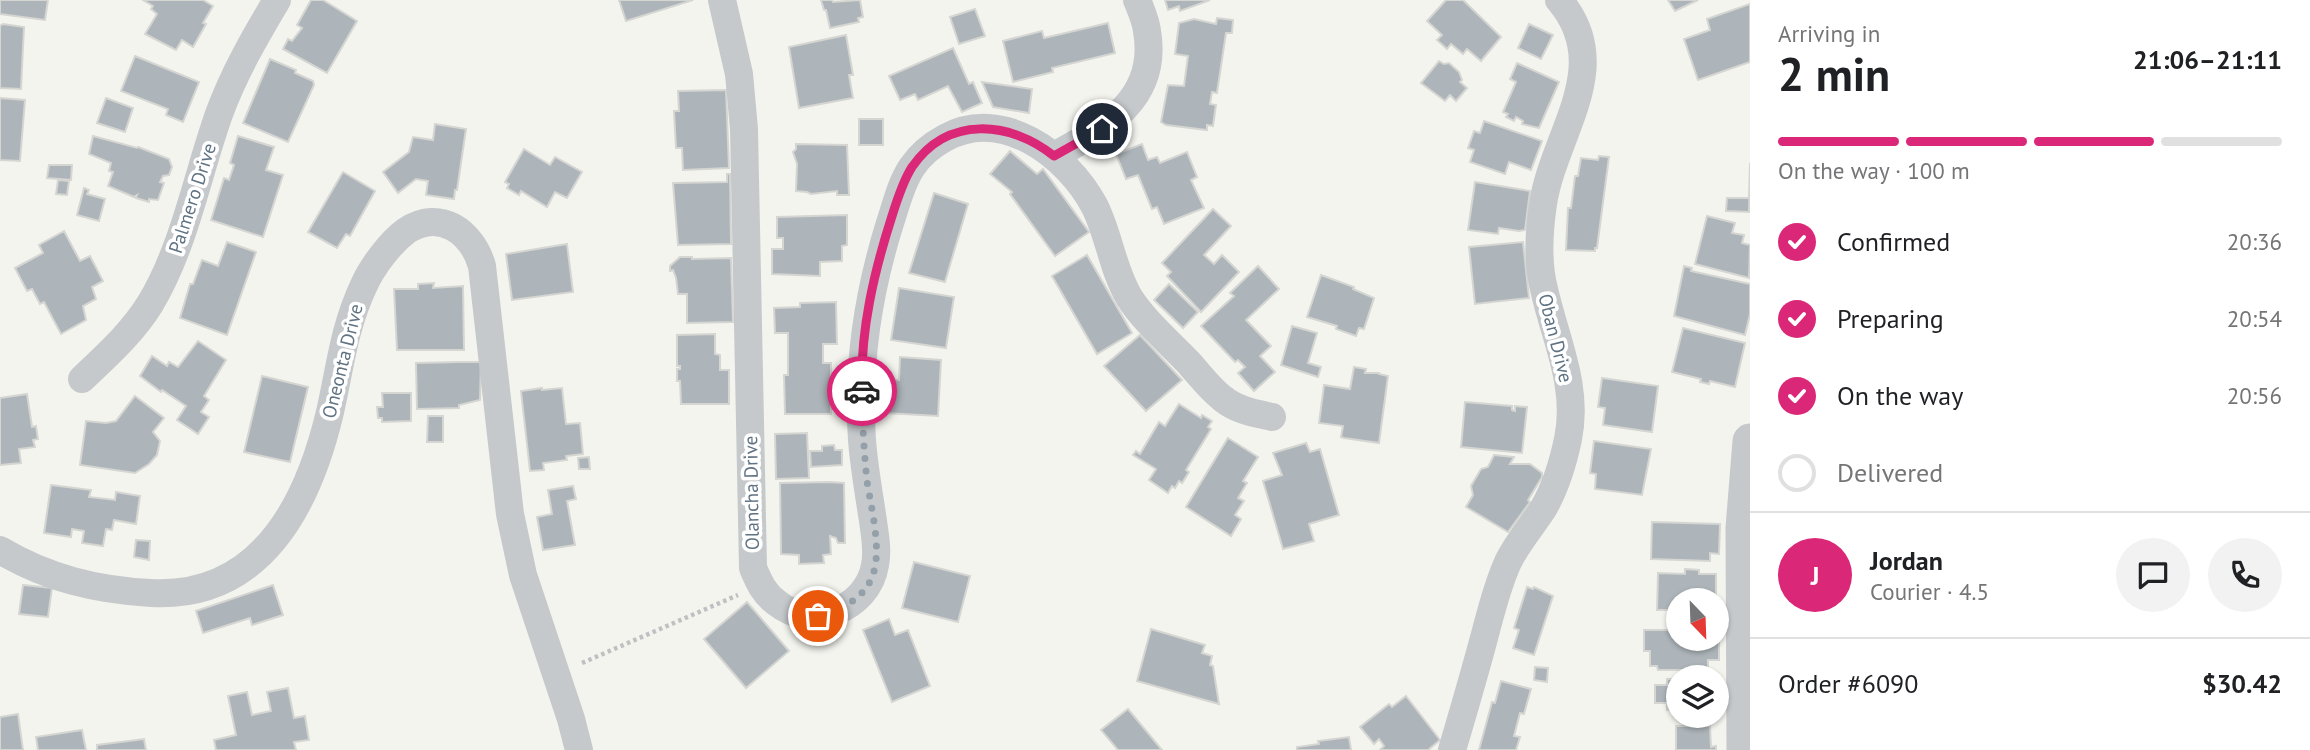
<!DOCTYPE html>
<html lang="en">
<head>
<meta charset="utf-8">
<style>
	body { margin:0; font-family:"PT Sans",sans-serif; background:#f2f2f2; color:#202124; height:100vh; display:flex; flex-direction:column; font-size:26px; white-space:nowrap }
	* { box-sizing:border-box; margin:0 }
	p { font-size:23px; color:#757577 }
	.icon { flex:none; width:38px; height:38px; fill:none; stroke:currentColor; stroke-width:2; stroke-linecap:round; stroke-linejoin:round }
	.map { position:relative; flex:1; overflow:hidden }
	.side { display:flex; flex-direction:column; background:#fff; width:560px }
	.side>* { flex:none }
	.needle { width:46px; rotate:157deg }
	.fabs { position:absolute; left:1666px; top:588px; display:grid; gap:14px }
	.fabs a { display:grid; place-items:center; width:63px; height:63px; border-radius:50%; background:#fff; box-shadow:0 2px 5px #0004; font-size:35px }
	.pin { position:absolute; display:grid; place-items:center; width:60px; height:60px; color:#fff; margin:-30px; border:4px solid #fff; border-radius:50%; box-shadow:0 2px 7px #0007 }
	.courier { position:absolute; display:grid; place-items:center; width:70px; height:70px; margin:-35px; border:5px solid #db2777; border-radius:50%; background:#fff; color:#222; box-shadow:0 2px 9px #0007 }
	.headline em { font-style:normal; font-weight:700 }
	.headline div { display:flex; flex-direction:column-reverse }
	.headline { display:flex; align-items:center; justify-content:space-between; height:119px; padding:0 28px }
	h1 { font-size:46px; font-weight:700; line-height:52px }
	.bar { display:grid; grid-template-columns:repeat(4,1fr); gap:10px 7px; align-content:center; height:84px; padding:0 28px }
	.bar i { height:9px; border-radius:5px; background:#e0e0e0 }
	.bar .on { background:#db2777 }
	.bar p { grid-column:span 4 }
	.line { display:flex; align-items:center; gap:18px; padding:0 28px; border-top:2px solid #e0e0e0 }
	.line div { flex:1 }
	.round { display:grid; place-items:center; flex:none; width:74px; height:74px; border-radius:37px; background:#f2f2f2 }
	ol { padding:0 28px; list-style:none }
	li { display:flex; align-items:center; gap:21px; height:77px }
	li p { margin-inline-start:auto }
	li .icon { padding:7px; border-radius:50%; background:#db2777; color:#fff; stroke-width:4 }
	li:last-child { color:#757577 }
	li i { width:38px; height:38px; border:4px solid #e0e0e0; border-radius:50% }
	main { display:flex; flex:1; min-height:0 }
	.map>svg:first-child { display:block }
</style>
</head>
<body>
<main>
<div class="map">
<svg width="1750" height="750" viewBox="0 0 1750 750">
	<rect width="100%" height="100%" fill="#f4f4ef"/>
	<g fill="#adb5ba" stroke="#d5d5d2" stroke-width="2">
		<polygon points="0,0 48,0 45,20 0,14"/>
		<polygon points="143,0 203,0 213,6 203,23 206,24 193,47 182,40 176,50 145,34 157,14 151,9 153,6"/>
		<polygon points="311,0 323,0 357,21 327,73 283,49 288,39 292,41 302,28 297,25"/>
		<polygon points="619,0 693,0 626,21"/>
		<polygon points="821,0 832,0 833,2 860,0 863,17 858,18 859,22 830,28 826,10 824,10"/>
		<polygon points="1165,0 1210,0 1180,11 1179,6 1168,10"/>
		<polygon points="1446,0 1463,0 1501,37 1481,61 1467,49 1463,54 1451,44 1447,49 1437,40 1442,35 1427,21"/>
		<polygon points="1668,0 1698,0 1675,11"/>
		<polygon points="1750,4 1750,62 1698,80 1684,39 1710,30 1707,19"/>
		<polygon points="975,9 985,36 959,44 950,17"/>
		<polygon points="1217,18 1233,20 1232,33 1226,33 1217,93 1212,92 1210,104 1216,105 1213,126 1207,125 1207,130 1166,125 1161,122 1168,85 1184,86 1188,56 1175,54 1179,23 1194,19 1216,24"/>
		<polygon points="1108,23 1115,53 1052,68 1053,72 1013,82 1003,41 1042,31 1044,38"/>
		<polygon points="3,24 24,27 21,89 0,88 0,26"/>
		<polygon points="1529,24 1553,35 1541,59 1518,48"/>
		<polygon points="846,35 853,75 849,75 853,98 799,108 789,47"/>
		<polygon points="953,48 969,84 973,82 982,103 962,112 948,86 918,100 915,94 900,100 889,76"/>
		<polygon points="135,56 199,82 183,122 166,115 168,109 121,91"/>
		<polygon points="270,59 296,70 295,73 313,81 314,85 288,142 243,123"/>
		<polygon points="1439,61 1444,64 1449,63 1459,72 1462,80 1460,82 1467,88 1456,101 1450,95 1445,101 1421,83"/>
		<polygon points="1517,63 1559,82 1539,128 1522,124 1523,121 1516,117 1514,121 1506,117 1508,114 1503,112 1516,82 1510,79"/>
		<polygon points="982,82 1032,89 1029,113 993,107"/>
		<polygon points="726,90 729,168 683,170 682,148 676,148 674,111 679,111 678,91"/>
		<polygon points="0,98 25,100 20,161 0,160"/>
		<polygon points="106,98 133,108 125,132 97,123"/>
		<rect x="859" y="119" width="24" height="26"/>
		<polygon points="1484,121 1542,141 1531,170 1509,162 1505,174 1470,162 1474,150 1468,148 1474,131 1480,133"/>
		<polygon points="435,124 466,129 457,190 455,190 454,199 426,195 428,181 416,179 398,193 383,172 409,152 413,137 433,140"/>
		<polygon points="93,136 137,148 138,147 169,159 172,167 169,175 163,176 160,182 164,183 158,200 149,199 149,202 136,198 137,195 134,197 108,186 113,172 109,171 111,163 89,154"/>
		<polygon points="238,136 274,147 266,170 283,175 263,237 211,220 224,178 229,180 234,165 230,163"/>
		<polygon points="796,144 847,145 849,195 837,195 837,191 811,194 807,192 796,191 797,164 793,152 796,149"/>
		<polygon points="1142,144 1148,160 1157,157 1160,163 1187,152 1197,177 1191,180 1204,208 1164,224 1157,207 1152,209 1138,175 1126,179 1116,154"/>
		<polygon points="524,149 550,165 555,157 582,172 567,198 555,192 547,207 521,191 519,195 507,188 509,184 505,182"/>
		<polygon points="1010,151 1037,174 1043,169 1089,232 1055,256 1010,194 1012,192 990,174"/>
		<polygon points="1599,156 1609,157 1597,248 1595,248 1595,251 1566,250 1568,208 1571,208 1575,176 1578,176 1581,158 1598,160"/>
		<polygon points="1750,163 1749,212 1726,211 1727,198 1749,198"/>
		<polygon points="49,165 72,165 71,180 47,178"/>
		<polygon points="343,172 375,191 350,236 346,234 337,248 308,232"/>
		<polygon points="727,174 730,174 731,244 678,245 673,183 727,182"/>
		<polygon points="58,180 69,181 67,195 56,194"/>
		<polygon points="1475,182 1530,191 1525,230 1519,231 1499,228 1498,234 1468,230"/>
		<polygon points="84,188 89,190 87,194 105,199 99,221 77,215"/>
		<polygon points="934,193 968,204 945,282 909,273"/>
		<polygon points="1213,209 1231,226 1204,255 1214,264 1222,255 1239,272 1201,312 1167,276 1171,272 1162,263"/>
		<polygon points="847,215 847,245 842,246 842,261 820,262 820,276 772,274 772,249 783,249 783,238 777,238 777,217"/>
		<polygon points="1707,216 1735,223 1732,233 1744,235 1742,243 1750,245 1749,278 1695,264"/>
		<polygon points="64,231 80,261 90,256 103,281 92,287 96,299 83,306 86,320 61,334 44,302 40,304 32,289 27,291 15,268 43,253 39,245"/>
		<polygon points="227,242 256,252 227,335 180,318 190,284 193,284 202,260 218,266"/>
		<polygon points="1523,242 1529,298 1475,304 1469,247"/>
		<polygon points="567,244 573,292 512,300 506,254"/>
		<polygon points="1087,255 1132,333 1097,354 1052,276"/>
		<polygon points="680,257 692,257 692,259 731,258 733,322 687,323 687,294 678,294 676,278 673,270 670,271 670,266"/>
		<polygon points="1258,266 1279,289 1246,320 1271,346 1260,356 1275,372 1254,391 1238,373 1245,367 1238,360 1235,362 1201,326 1234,296 1230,293"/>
		<polygon points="1684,266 1692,268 1691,271 1750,284 1750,314 1745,335 1674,316"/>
		<polygon points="1321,275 1354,287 1353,289 1374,298 1364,329 1359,328 1356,336 1336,329 1337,326 1307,317"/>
		<polygon points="434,283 433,288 463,286 464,350 397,350 394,289 418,289 418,284"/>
		<polygon points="1169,284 1198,312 1183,328 1154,300"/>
		<polygon points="899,288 954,297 946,348 891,340"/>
		<polygon points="836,302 837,344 823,344 823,363 831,363 831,414 785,414 784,375 788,375 788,333 775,333 774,308 800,307 800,303"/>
		<polygon points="1292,326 1317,333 1308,363 1321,367 1318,377 1281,365"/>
		<polygon points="1683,328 1745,343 1735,387 1710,381 1709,384 1700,382 1701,379 1672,372"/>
		<polygon points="715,334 715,354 720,355 720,370 729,370 729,404 681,404 680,381 677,381 677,369 680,369 680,366 677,366 677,335"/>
		<polygon points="1140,335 1182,380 1146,411 1104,366"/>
		<polygon points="198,341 226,360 204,396 209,400 201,412 209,417 198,434 177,420 186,406 162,390 161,392 140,376 152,356 167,366 169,362 178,367"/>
		<polygon points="900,357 941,360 938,416 886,413 888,379 899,380"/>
		<polygon points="459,362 481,362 480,400 459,405 459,408 417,409 416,363"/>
		<polygon points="1354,367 1366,369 1365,373 1379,373 1379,374 1388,376 1379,443 1344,438 1341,437 1343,426 1319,423 1324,385 1350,389"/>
		<polygon points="262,376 308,387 290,462 244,452"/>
		<polygon points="1602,378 1658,386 1652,432 1603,425 1605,408 1598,407"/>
		<polygon points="542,388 542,390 562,388 566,424 580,423 583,454 566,456 567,460 543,463 544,470 530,471 521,391"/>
		<polygon points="382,393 411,393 411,421 382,422 382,418 378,418 377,407 383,407"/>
		<polygon points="27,394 32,427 36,426 38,439 33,440 35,447 19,449 21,463 0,465 0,398"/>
		<polygon points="135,396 164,418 153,432 160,441 157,455 149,464 135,473 80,465 86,421 106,423 116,421"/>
		<polygon points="1465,402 1512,406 1512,410 1515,411 1515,406 1527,407 1522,453 1461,447"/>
		<polygon points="1179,404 1201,418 1202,415 1212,421 1208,427 1211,429 1186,470 1189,472 1182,483 1179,481 1175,488 1172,486 1168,493 1149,480 1156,469 1133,455 1136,451 1140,454 1159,422 1165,426"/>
		<polygon points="428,416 443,416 443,442 427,442"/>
		<polygon points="807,433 809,478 776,479 775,434"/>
		<polygon points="1228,438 1258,457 1243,481 1247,483 1238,498 1244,501 1235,515 1241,519 1231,536 1186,507"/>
		<polygon points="1594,441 1651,449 1642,495 1595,489 1596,474 1590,473"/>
		<polygon points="1306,443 1310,452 1320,449 1339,515 1309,524 1314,541 1283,549 1263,481 1282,475 1273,453"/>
		<polygon points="834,445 835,450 842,450 842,465 811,467 810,451 822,451 822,446"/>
		<polygon points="1494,455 1514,457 1510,464 1530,464 1542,473 1542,477 1528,500 1530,502 1508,532 1466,507 1473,495 1471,486 1481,469 1488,467"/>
		<polygon points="589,457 590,469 579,469 578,458"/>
		<polygon points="829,482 844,483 845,543 838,543 836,538 830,536 831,554 823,555 824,563 799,564 799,555 781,554 780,483"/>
		<polygon points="51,485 91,490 89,497 115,500 116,492 140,496 136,524 114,520 112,530 106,529 103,546 82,543 84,531 72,529 71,537 44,533"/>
		<polygon points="573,486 576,499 567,501 575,545 543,550 537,517 552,514 548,490"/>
		<polygon points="1652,522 1720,524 1719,554 1710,553 1710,561 1651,559"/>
		<polygon points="136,540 150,541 149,560 134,557"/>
		<polygon points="914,562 970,576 958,622 902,608"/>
		<polygon points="1685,569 1699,570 1699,574 1716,574 1716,600 1678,600 1678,617 1678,610 1657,610 1658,573 1685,574"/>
		<polygon points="23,585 52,588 48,617 19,614"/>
		<polygon points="273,585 283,615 252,625 250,618 203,633 196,611"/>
		<polygon points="1527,587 1533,589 1534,587 1553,596 1534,655 1513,648 1519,630 1514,628"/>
		<polygon points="747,602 789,651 746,688 704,639"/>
		<polygon points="889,619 895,635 908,630 930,686 892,702 863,630"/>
		<polygon points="1719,624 1719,660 1708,660 1708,670 1658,670 1657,666 1650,666 1650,651 1644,651 1644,630 1678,630 1678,639 1717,639 1717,625"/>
		<polygon points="1151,629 1205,645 1202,653 1212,656 1210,665 1213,666 1219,704 1137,681"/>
		<polygon points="1535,667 1548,668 1547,682 1534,680"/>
		<polygon points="1667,679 1678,679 1678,709 1667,710 1667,703 1655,703 1655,685 1667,685"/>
		<polygon points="1501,681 1531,689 1524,714 1520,713 1514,736 1520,737 1516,750 1479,750 1492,702 1495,703"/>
		<polygon points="288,688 294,718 305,716 309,740 294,742 296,750 216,750 214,740 236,735 228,696 247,692 252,715 271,711 267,692"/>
		<polygon points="1406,696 1440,740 1428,750 1380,750 1384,746 1379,739 1374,744 1360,727 1389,704 1392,707"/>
		<polygon points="1128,709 1162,750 1118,750 1101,730"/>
		<polygon points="18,714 23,750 0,750 0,717"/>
		<polygon points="1676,726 1710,726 1711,747 1716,746 1716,750 1676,750"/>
		<polygon points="82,730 86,750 38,750 36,737"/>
		<polygon points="1349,737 1351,750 1297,750 1297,747 1319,744 1318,741"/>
		<polygon points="144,739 146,750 97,750 97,745"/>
	</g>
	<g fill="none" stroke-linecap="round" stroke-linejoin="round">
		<polyline stroke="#bec0c2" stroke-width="4.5" stroke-dasharray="3.5 3.5" stroke-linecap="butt" points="582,663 738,595"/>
		<g stroke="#c6c9cc" stroke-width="28">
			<path d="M722 0 739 74 744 129 753 568C759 582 764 594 777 603 811 631 868 609 875 565 878 551 875 536 873 521 869 494 864 467 862 440 857 367 868 293 890 223 896 205 901 183 912 167 920 155 932 145 945 138 1002 106 1067 155 1094 205 1109 234 1112 268 1129 297 1144 321 1168 341 1188 362 1199 374 1209 388 1222 398 1236 410 1254 413 1272 417"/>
			<path d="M1054 156C1104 128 1159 100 1147 31 1146 21 1141 10 1137 0"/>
			<path d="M82 379C107 355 132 333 150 304 184 248 197 176 219 114 234 73 255 37 277 0"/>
			<path d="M0 550C47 578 96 590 151 593 261 599 308 505 330 412 340 368 344 327 364 285 372 267 390 243 406 231 440 208 472 232 482 266L510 514 523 575 571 719 579 750"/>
			<path d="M1452 750C1463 713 1474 675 1484 638 1491 612 1497 586 1508 562 1517 543 1532 526 1543 509 1556 487 1563 463 1568 439 1579 386 1555 339 1544 289 1537 262 1539 231 1543 204 1554 132 1616 67 1559 0"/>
		</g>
		<polyline stroke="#c6c9cc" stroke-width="35" points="1744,750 1743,528 1750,441"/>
	</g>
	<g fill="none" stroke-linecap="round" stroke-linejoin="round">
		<path stroke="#94a0a9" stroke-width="7" stroke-dasharray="0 12.6" d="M818 616C845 609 869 596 875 567 880 543 871 506 867 481 864 451 862 421 862 391"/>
		<path stroke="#db2777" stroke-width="9" d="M862 391C860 331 874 272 892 216 897 200 903 181 912 167 948 115 1010 121 1054 156L1102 129"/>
	</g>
	<g text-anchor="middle" stroke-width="7" stroke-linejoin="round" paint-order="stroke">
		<g font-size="19" fill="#607383" stroke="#fff">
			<text transform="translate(192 198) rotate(-72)" y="7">Palmero Drive</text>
			<text transform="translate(1556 338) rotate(76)" y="7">Oban Drive</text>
			<text transform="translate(342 361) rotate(-76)" y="7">Oneonta Drive</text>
			<text transform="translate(751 493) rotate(-91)" y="7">Olancha Drive</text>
		</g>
	</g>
</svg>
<div class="fabs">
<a><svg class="needle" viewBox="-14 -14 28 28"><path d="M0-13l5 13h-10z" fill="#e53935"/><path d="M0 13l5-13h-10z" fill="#757577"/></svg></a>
<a><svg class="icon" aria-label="layers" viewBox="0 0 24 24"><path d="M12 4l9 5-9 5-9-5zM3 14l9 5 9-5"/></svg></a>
</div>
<div class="pin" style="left:818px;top:616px;background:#ea580c"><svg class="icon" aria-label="bag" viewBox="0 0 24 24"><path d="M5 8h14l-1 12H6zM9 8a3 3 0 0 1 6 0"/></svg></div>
<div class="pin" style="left:1102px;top:129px;background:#1f2937"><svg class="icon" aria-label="home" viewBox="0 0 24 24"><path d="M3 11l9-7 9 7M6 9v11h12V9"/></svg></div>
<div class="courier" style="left:862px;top:391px"><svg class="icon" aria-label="car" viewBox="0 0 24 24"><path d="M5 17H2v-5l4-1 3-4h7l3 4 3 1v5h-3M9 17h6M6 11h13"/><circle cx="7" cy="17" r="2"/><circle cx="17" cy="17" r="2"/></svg></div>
</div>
<section class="side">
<div class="headline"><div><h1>2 min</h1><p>Arriving in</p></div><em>21:06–21:11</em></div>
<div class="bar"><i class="on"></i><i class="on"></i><i class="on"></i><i></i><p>On the way · 100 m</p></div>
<ol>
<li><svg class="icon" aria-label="check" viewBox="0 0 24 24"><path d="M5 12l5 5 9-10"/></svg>Confirmed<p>20:36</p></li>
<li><svg class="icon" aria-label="check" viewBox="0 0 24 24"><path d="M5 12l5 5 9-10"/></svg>Preparing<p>20:54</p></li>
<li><svg class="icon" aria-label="check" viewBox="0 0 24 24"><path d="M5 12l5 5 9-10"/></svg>On the way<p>20:56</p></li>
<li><i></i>Delivered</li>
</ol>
<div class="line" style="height:126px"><b class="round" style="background:#db2777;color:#fff">J</b><div><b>Jordan</b><p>Courier · 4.5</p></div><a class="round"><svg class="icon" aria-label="chat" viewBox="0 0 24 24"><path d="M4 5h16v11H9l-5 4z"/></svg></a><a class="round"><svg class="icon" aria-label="phone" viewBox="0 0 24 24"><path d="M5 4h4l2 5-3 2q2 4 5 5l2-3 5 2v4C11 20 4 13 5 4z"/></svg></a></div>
<div class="line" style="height:91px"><div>Order #6090</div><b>$30.42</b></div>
</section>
</main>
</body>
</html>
